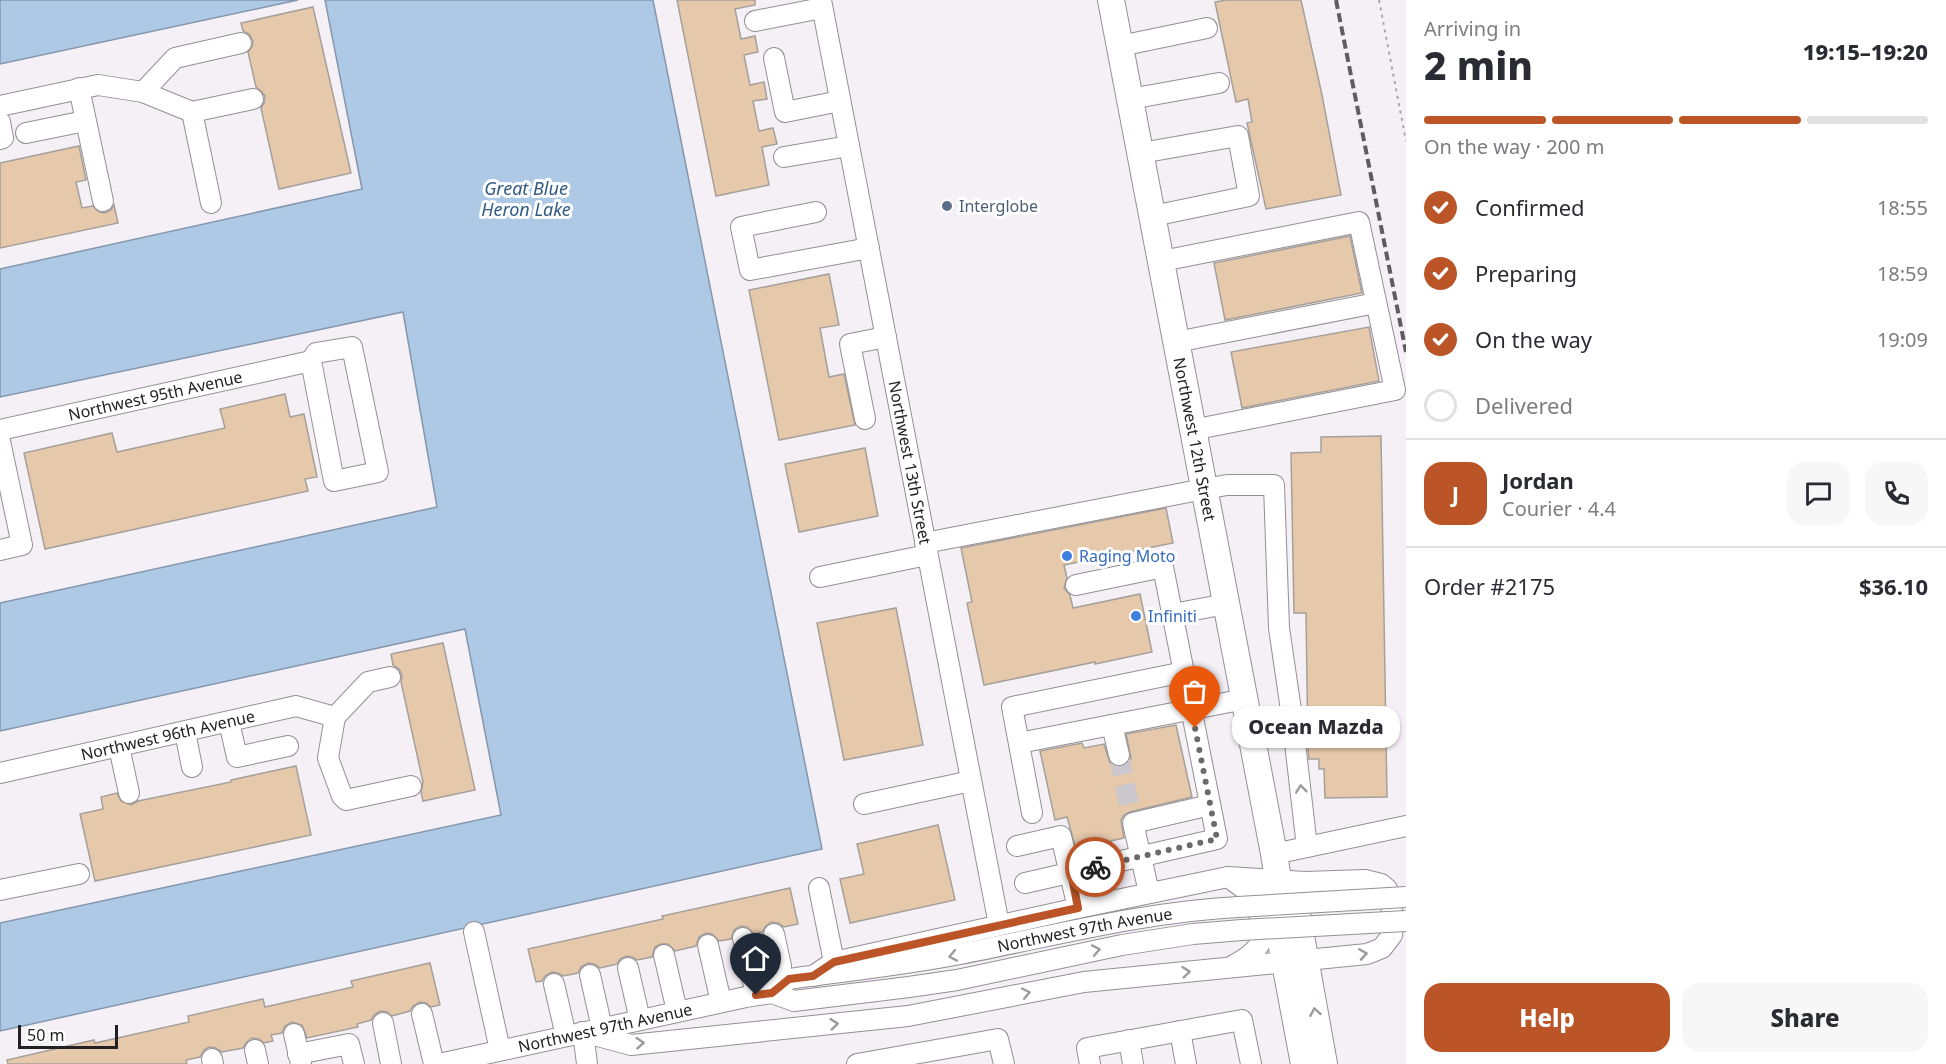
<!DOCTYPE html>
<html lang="en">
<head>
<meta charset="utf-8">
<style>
	body { margin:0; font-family:"Noto Sans",sans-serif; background:#f7f7f7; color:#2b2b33; height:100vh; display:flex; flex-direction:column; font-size:22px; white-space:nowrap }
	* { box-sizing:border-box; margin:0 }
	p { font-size:20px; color:#7c7c81 }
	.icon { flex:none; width:33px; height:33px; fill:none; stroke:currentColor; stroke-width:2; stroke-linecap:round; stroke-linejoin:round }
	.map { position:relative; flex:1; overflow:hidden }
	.drawer { display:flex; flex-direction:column; background:#fff; width:540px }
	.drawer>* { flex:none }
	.scale { position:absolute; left:18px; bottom:15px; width:100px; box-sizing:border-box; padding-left:6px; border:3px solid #232123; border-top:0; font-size:16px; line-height:21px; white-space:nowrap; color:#232123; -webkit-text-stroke:4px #fff; paint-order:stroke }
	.pin { position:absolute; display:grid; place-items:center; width:51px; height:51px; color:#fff; margin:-62px -26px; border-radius:50% 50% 50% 0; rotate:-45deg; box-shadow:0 0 6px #0007 }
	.pin .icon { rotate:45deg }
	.courier { position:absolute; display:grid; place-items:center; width:60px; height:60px; margin:-30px; border:4px solid #bb5528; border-radius:50%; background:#fff; color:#222; box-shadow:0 2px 8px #0007 }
	.bubble { position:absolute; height:42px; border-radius:18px; background:#fff; box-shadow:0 2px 4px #0004; font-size:20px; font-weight:800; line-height:42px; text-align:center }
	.headline em { font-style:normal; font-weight:800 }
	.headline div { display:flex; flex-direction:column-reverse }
	.headline { display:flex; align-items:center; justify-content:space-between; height:102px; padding:0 18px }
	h1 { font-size:39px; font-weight:800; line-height:45px }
	.bar { display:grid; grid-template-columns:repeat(4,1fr); gap:9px 6px; align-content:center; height:72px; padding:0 18px }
	.bar i { height:8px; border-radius:4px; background:#e1e1e2 }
	.bar .selected { background:#bb5528 }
	.bar p { grid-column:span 4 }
	.line { display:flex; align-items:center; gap:15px; padding:0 18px; border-top:2px solid #e1e1e2 }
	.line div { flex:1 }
	.round { display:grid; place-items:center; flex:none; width:63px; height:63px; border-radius:18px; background:#f7f7f7 }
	ol { padding:0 18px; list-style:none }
	li { display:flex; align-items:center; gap:18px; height:66px }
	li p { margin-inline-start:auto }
	li .icon { padding:6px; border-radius:50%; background:#bb5528; color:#fff; stroke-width:4 }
	li:last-child { color:#7c7c81 }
	li i { width:33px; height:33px; border:3px solid #e1e1e2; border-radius:50% }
	.action { display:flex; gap:12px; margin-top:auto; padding:12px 18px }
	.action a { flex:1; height:69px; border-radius:18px; background:#bb5528; color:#fff; font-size:24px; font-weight:800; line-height:69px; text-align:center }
	.action a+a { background:#f7f7f7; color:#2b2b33 }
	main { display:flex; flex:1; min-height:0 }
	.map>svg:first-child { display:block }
</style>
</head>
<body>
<main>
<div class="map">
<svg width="1406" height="1064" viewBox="0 0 1406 1064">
	<rect width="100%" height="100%" fill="#f5f0f6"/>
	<g fill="#adc9e6" stroke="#8497ac" stroke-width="1.5">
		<polygon points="0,0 298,0 0,64"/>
		<polygon points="325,0 653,0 822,849 0,1031 0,923 501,815 465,629 0,731 0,603 437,507 403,312 0,397 0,269 362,189"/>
	</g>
	<g fill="#e6c8ab" stroke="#a6a09b" stroke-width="1.5">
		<polygon points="677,0 755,0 755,5 735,9 741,39 755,36 758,52 744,55 750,85 764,82 767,99 753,101 759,131 773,128 777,144 762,147 769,185 716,196"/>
		<polygon points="1226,0 1301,0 1322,95 1341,195 1266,209 1247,123 1252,122 1248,99 1236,102 1215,2"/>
		<polygon points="313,7 351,173 279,189 261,108 264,103 265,96 261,91 256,87 248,52 252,47 253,41 249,34 243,31 241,23"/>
		<polygon points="79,146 86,180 76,182 82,208 93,206 99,212 105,213 111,210 114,205 118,223 0,248 0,163"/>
		<polygon points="1350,236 1362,293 1225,320 1214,263"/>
		<polygon points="829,274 839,325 820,328 829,377 844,374 855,425 779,440 749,290"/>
		<polygon points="1369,327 1379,381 1242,408 1231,352"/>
		<polygon points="285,394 290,417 304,414 317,477 305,479 308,491 45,549 24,453 112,433 117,452 225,428 220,409"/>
		<polygon points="1381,436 1387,797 1325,798 1324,769 1319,769 1319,759 1309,759 1308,750 1306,613 1294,613 1291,453 1321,452 1321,437"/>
		<polygon points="865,448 878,516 799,532 785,464"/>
		<polygon points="1166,508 1173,543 1064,565 1067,578 1064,588 1070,595 1073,608 1140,594 1152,652 1095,664 1095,662 984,685 967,603 972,602 961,548"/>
		<polygon points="896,608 923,745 844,760 817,623"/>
		<polygon points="443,643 475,790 423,801 421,792 423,782 401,682 402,675 399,669 393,665 391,654"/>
		<polygon points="1176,725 1192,797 1130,812 1124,815 1121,820 1124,838 1076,849 1067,817 1055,820 1040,751 1082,743 1084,748 1104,744 1110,763 1115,766 1121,767 1128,763 1131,758 1126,734"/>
		<polygon points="296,766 311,835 95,881 80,814 103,809 101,797 117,793 121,801 131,805 138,801 231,782 231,780"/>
		<polygon points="938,825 955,900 850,923 840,879 864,874 857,844"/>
		<polygon points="790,888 798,924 784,927 778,923 771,922 766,926 762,932 754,934 747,927 741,926 734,930 731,939 719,941 712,934 706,933 699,937 696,946 675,951 668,944 661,944 655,947 652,957 637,960 632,957 626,956 620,959 617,964 600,968 594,964 588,963 581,967 578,973 563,976 558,973 552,972 545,976 542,981 536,982 528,949 663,919 662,916"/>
		<polygon points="430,963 440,1005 431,1007 426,1003 420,1002 413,1006 410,1011 392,1016 387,1012 380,1011 375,1014 371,1020 357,1024 358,1027 307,1038 302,1025 292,1022 285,1026 282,1033 271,1035 273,1041 264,1043 259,1039 252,1038 247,1042 243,1048 222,1052 216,1048 209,1047 204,1050 200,1057 186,1060 187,1064 8,1064 7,1060 94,1040 95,1043 189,1022 188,1016 263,999 265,1007 353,987 351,981"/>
	</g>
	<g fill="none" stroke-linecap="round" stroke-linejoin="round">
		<polyline stroke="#cbc7cc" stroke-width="20" stroke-dasharray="20 10" stroke-linecap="butt" points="1119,755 1130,809"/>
		<defs>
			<g id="minor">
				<path id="s1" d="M821 0 999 925"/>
				<polyline points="755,21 822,8"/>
				<polyline points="1120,46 1207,28"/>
				<polyline points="774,58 785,112 840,101"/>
				<polyline points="79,88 103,201"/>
				<polyline points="143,92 175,58 241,43"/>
				<polyline points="1130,99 1219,83"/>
				<polyline points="0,106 98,85 143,92 192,112 253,99"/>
				<polyline points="192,112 211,203"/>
				<polyline points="0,122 3,138 0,139"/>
				<polyline points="26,133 85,121"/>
				<polyline points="1141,153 1238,136 1249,196 1153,216"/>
				<polyline points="784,157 849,146"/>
				<polyline points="816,212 741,227 750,270 869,248"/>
				<polyline points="1162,261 1359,222 1395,390 1192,430"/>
				<polyline points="1176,342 1376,303"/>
				<polygon points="352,347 378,472 334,481 311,361 316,353"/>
				<polyline points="865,419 850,344 886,337"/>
				<path id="s2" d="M0 430 311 361"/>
				<polyline points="0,441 22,545 0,550"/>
				<polyline points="925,543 1204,489 1227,485 1274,485 1279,628 1292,717 1249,724"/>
				<polyline points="820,577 927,555"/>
				<polyline points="1173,614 1226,604"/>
				<polyline points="390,677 368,682 335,717 328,758 342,796 346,800 411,786"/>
				<polyline points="1292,717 1307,847"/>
				<polyline points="229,722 237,757 288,746"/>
				<polyline points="1112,725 1119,755"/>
				<polyline points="185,732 192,767"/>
				<polyline points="1019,743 1245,699"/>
				<polyline points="119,747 129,793"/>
				<path id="s3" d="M0 773 296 706 335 717"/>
				<polyline points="864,804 971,781"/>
				<polyline points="1032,813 1012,707 1184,672"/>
				<polyline points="1017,846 1061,836 1078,908"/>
				<polyline points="1274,854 1406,826"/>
				<path d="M1228 877 1250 893 1253 898C1268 932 1269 946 1234 965"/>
				<polyline points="1025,883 1217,839 1163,567 1076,585"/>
				<polyline points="819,888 834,962"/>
				<polyline points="0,890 79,874"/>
				<polyline points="1149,892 1133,823 1210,805"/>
				<polyline points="474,932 500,1050"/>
				<polyline points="743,938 756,995"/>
				<polyline points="708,945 721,1002"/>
				<polyline points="664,955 677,1011"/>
				<polyline points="628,968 640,1020"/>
				<polyline points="590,975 602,1028"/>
				<polyline points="554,984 566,1036"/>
				<path id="s4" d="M772 993 789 979C846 971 904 965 960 954 1053 936 1143 912 1238 907"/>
				<polyline points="772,993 781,966 774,934"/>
				<polyline points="422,1014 434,1064"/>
				<polyline points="383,1023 391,1064"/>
				<polyline points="1180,1031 1186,1064"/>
				<polyline points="583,1032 631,1045 908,1016 1084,982 1367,954 1382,948 1392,935 1393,925 1391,900 1387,889 1381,884 1365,880 1305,882 1228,877 1078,908 834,962 813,976"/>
				<polyline points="583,1032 587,1064"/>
				<polyline points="294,1034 301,1064"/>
				<polyline points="1129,1040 1133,1064"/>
				<polyline points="255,1050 258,1064"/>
				<polyline points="298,1054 349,1044 354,1064"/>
				<polyline points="212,1059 213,1064"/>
				<path id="s5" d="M439 1064 746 997 772 993 794 1001 909 987 957 980 1122 945 1193 934 1242 930"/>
				<polyline points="857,1064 998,1039 1004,1064"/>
				<polyline points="1090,1064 1087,1048 1242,1020 1251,1064"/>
			</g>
			<g id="major">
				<path id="s6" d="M1111 0 1274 854 1278 879 1272 894 1304 1064"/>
				<polyline points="1278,879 1293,891 1324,1064"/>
			</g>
		</defs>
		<use href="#minor" stroke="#948f94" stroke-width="22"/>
		<use href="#major" stroke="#948f94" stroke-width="28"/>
		<polyline stroke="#a9a5aa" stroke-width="2" stroke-dasharray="3 4.5" stroke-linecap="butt" points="1379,0 1406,141"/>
		<use href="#minor" stroke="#fff" stroke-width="20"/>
		<use href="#major" stroke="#fff" stroke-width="26"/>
		<polyline stroke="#5f5c5f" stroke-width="4" stroke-dasharray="9 4.5" stroke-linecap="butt" points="1336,0 1406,352"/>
		<defs>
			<g id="minor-bridge">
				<polyline points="1238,907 1406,897"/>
				<polyline points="1242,930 1406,921"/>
			</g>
		</defs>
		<use href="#minor-bridge" stroke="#948f94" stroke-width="22" stroke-linecap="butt"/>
		<use href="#minor-bridge" stroke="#fff" stroke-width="20"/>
	</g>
	<defs><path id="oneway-chevron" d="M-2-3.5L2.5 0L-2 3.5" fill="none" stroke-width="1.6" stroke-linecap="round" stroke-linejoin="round" transform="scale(1.5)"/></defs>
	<g stroke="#9c9b9c">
		<use href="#oneway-chevron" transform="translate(1301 789) rotate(-96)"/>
		<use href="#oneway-chevron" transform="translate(1096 950) rotate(-11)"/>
		<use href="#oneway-chevron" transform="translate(1363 954) rotate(-9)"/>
		<use href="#oneway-chevron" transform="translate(953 956) rotate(169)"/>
		<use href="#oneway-chevron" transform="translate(1186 972) rotate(-6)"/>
		<use href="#oneway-chevron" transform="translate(1026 993) rotate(-12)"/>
		<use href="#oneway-chevron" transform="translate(1315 1012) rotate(-100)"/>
		<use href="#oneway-chevron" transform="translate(834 1024) rotate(-6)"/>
		<use href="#oneway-chevron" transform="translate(640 1043) rotate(-4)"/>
	</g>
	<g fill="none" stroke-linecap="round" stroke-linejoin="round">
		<polyline stroke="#6c696d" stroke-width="6" stroke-dasharray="0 10.8" points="1095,867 1217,839 1195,728"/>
		<polyline stroke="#bb5528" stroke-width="8" points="756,995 772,993 789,979 813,976 834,962 1078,908 1071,872 1095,867"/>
	</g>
	<circle fill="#5c6f8a" stroke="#fff" stroke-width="2" cx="947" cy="206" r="6"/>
	<g fill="#3f7fe0" stroke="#fff" stroke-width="2">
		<circle cx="1067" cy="556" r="6"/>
		<circle cx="1136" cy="616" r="6"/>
	</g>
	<g text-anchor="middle" stroke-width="6" stroke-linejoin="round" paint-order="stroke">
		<g font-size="16" fill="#4e5e75" stroke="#fff" text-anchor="start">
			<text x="959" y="212">Interglobe</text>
		</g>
		<g font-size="16" fill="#232123" stroke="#fff">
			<text dy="6" stroke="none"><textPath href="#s2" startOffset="159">Northwest 95th Avenue</textPath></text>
			<text dy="6" stroke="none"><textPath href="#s6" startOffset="447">Northwest 12th Street</textPath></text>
			<text dy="6" stroke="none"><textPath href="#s1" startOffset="471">Northwest 13th Street</textPath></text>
			<text dy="6" stroke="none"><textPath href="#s3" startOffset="172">Northwest 96th Avenue</textPath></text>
			<text dy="6" stroke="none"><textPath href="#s4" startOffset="322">Northwest 97th Avenue</textPath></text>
			<text dy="6" stroke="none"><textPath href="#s5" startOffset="170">Northwest 97th Avenue</textPath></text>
		</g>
		<g font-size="16" fill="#366cbe" stroke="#fff" text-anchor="start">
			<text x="1079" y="562">Raging Moto</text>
			<text x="1148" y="622">Infiniti</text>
		</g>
		<g font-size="18" font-style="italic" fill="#325b83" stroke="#fff">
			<text x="526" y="195">Great Blue<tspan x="526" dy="21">Heron Lake</tspan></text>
		</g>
	</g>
</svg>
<div class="scale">50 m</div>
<div class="pin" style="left:1195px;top:728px;background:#ea580c"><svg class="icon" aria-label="bag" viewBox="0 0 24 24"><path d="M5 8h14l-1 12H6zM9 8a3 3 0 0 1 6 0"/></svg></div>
<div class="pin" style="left:756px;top:995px;background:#1f2937"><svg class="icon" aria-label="home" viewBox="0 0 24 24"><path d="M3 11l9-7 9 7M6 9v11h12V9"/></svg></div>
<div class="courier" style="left:1095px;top:867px"><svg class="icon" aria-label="bike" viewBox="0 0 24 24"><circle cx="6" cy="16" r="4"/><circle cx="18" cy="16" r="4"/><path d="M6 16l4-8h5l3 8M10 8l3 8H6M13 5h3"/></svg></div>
<div class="bubble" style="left:1232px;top:706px;width:168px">Ocean Mazda</div>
</div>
<section class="drawer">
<div class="headline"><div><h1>2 min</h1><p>Arriving in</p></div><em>19:15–19:20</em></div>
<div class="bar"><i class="selected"></i><i class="selected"></i><i class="selected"></i><i></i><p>On the way · 200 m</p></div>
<ol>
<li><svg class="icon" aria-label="check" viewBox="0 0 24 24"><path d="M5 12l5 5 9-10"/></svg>Confirmed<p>18:55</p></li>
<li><svg class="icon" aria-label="check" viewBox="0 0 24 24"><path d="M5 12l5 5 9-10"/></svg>Preparing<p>18:59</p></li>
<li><svg class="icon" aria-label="check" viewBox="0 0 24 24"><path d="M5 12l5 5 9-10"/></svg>On the way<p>19:09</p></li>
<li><i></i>Delivered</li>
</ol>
<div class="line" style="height:108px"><b class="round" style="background:#bb5528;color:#fff">J</b><div><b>Jordan</b><p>Courier · 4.4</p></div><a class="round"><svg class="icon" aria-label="chat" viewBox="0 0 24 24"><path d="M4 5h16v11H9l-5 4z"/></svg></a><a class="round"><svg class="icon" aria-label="phone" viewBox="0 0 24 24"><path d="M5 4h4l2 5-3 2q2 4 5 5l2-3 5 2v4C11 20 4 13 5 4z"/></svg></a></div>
<div class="line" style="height:78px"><div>Order #2175</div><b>$36.10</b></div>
<div class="action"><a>Help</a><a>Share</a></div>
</section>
</main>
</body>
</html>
